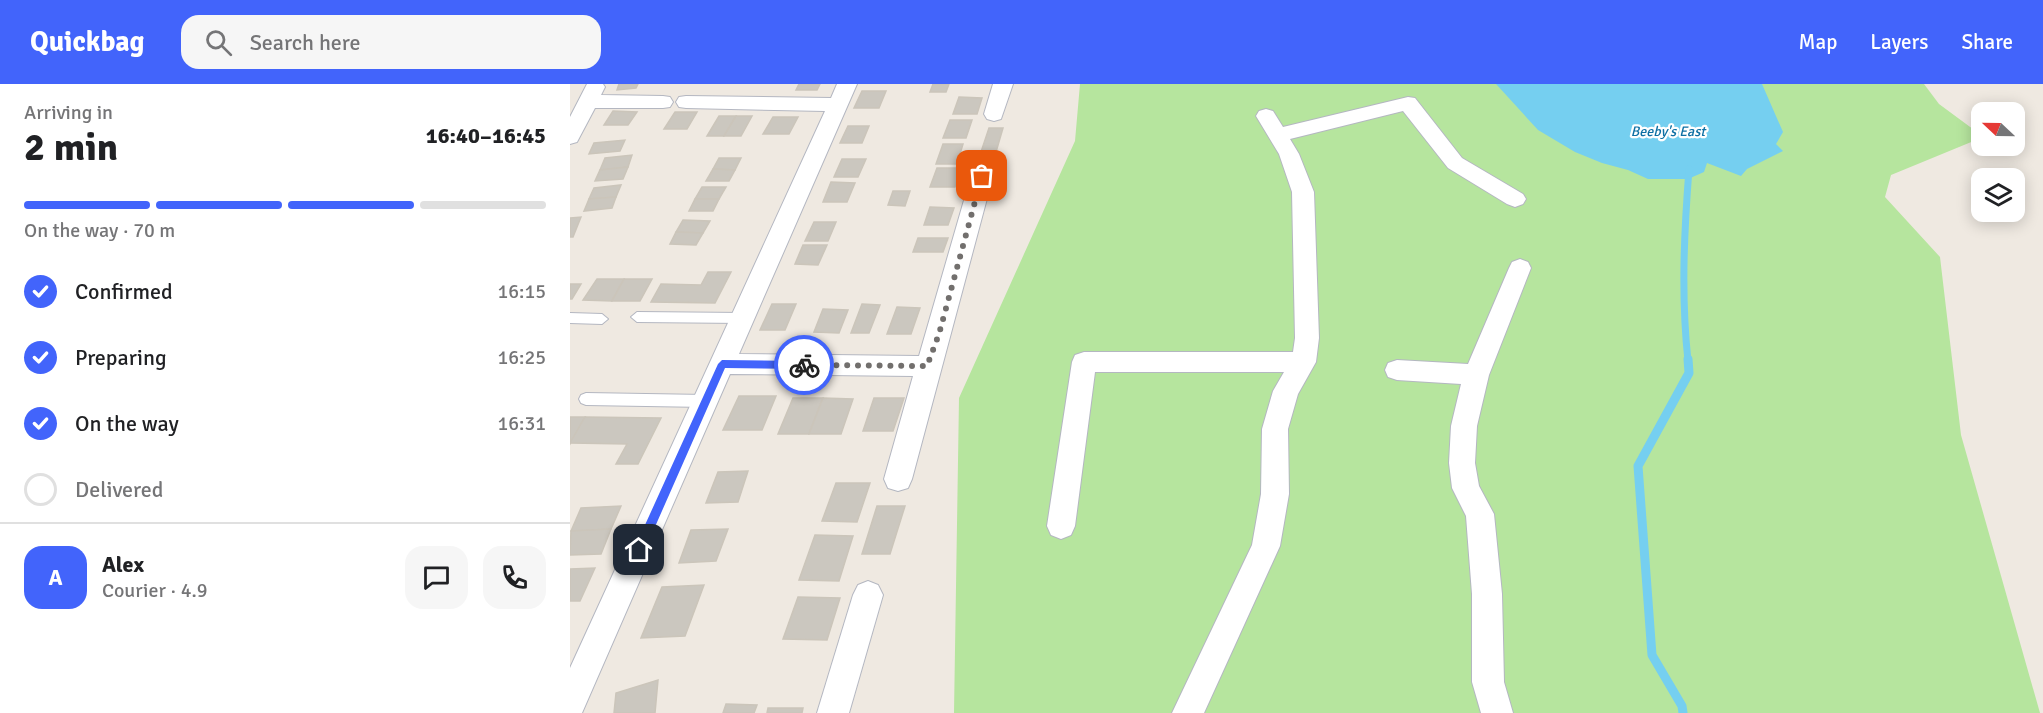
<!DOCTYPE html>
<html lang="en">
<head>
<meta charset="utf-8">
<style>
	body { margin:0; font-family:Signika,sans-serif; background:#f6f6f6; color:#202124; height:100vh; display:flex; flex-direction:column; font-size:22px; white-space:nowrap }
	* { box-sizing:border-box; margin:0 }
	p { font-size:20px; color:#757577 }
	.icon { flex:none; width:33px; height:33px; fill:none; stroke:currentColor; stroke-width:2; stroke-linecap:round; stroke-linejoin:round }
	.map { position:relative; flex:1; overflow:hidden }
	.side { display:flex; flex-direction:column; background:#fff; width:570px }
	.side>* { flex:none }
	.needle { width:39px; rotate:292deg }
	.fabs { position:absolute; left:1401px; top:18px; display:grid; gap:12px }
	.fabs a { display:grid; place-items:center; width:54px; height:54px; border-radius:12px; background:#fff; box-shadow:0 3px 15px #0003; font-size:30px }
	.pin { position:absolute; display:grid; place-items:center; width:51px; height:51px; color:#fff; margin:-26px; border-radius:12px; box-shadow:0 3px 9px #0006 }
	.courier { position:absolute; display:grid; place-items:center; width:60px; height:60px; margin:-30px; border:4px solid #4264fb; border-radius:50%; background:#fff; color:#222; box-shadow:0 2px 8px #0007 }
	.summary em { font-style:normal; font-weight:700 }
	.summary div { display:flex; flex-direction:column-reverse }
	.summary { display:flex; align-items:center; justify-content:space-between; height:102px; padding:0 24px }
	h1 { font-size:39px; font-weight:700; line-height:45px }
	.bar { display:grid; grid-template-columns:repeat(4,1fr); gap:9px 6px; align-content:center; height:72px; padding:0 24px }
	.bar i { height:8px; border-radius:4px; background:#e0e0e0 }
	.bar .current { background:#4264fb }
	.bar p { grid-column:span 4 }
	.line { display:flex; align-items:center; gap:15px; padding:0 24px; border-top:2px solid #e0e0e0 }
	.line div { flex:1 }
	.round { display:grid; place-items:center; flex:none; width:63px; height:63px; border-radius:18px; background:#f6f6f6 }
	ol { padding:0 24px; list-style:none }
	li { display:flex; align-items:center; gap:18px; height:66px }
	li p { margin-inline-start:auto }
	li .icon { padding:6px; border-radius:50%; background:#4264fb; color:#fff; stroke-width:4 }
	li:last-child { color:#757577 }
	li i { width:33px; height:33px; border:3px solid #e0e0e0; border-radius:50% }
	header { display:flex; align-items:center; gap:36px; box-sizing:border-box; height:84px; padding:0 30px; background:#4264fb; color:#fff }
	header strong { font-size:28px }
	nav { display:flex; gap:33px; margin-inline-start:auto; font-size:21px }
	.search { width:420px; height:54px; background:#f6f6f6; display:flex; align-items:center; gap:15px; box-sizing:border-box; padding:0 21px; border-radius:18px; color:#757577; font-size:22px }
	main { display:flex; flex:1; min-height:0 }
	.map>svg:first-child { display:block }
</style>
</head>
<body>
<header>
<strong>Quickbag</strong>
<div class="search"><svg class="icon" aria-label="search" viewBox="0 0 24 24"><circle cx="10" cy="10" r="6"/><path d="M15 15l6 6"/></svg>Search here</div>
<nav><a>Map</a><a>Layers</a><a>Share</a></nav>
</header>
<main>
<section class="side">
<div class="summary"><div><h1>2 min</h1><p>Arriving in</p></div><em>16:40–16:45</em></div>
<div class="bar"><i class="current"></i><i class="current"></i><i class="current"></i><i></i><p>On the way · 70 m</p></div>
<ol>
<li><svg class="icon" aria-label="check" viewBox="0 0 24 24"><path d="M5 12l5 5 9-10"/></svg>Confirmed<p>16:15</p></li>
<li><svg class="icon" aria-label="check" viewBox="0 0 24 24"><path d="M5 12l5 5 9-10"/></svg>Preparing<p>16:25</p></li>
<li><svg class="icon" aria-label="check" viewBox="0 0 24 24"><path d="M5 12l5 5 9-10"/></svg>On the way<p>16:31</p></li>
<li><i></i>Delivered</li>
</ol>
<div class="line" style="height:108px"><b class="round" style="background:#4264fb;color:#fff">A</b><div><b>Alex</b><p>Courier · 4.9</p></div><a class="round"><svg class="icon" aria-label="chat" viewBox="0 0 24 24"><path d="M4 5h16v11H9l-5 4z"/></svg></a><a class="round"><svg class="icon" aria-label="phone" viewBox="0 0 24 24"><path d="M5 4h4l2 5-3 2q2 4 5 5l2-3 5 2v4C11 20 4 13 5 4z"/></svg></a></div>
</section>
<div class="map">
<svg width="1473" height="629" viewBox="0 0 1473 629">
	<rect width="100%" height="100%" fill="#efe9e1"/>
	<polygon fill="#b6e59e" points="510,0 1354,0 1369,20 1411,51 1411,54 1321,91 1315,113 1370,173 1391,351 1470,629 384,629 389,314 505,57"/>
	<polygon fill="#75cff0" points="926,0 1192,0 1213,48 1206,60 1213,67 1177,85 1171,92 1137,79 1134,88 1118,95 1078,95 1058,86 1032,79 1005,68 968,46"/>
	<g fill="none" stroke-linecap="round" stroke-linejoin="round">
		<path stroke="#75cff0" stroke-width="7" d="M1118 277C1111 212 1114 150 1119 85"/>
		<polyline stroke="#75cff0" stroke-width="9" points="1113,629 1112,622 1082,571 1068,382 1119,289 1118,275"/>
	</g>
	<g fill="#cbc7bf" stroke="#cbc5ba" stroke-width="1.5">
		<polygon points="49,0 68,0 66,4 47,6"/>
		<polygon points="229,0 250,0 247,6 226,6"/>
		<polygon points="363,0 379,0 376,8 360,8"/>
		<polygon points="292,7 316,7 309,24 284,24"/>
		<polygon points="389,13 412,14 407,30 383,30"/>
		<polygon points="43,27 67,28 58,41 34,41"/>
		<polygon points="105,28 127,28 117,45 94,45"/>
		<polygon points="149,32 166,32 154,52 137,52"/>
		<polygon points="166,32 182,32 171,52 154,52"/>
		<polygon points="203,33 228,33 219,50 193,50"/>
		<polygon points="380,36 402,36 396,54 373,54"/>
		<polygon points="278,42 299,42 292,59 270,59"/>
		<polygon points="419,44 433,44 426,68 411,68"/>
		<polygon points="55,56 50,67 19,70 24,59"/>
		<polygon points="373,60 393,60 387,80 366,80"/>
		<polygon points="62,71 58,83 30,86 35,74"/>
		<polygon points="149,74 171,74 165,86 143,85"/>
		<polygon points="272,75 296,75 288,93 264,93"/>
		<polygon points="58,83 53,95 25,97 30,86"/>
		<polygon points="367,84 391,84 385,103 360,103"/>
		<polygon points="143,85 165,86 159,97 136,97"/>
		<polygon points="261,98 285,99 277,118 253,118"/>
		<polygon points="51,101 46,113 19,115 24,104"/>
		<polygon points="132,103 156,103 149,115 125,115"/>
		<polygon points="323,107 340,107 335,122 318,121"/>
		<polygon points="46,113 42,124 14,127 19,115"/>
		<polygon points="125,115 149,115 143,127 119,127"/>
		<polygon points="360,123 384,124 378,141 354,141"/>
		<polygon points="11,133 3,153 0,153 0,134"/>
		<polygon points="113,136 140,137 133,149 106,148"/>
		<polygon points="244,138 266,138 258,157 235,157"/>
		<polygon points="106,148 133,149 126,161 100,160"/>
		<polygon points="348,154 378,154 373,168 343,168"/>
		<polygon points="233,161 257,161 248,181 225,180"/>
		<polygon points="138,188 161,188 145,219 81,218 91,200 131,201"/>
		<polygon points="27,195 54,195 42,217 13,216"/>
		<polygon points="54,195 82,195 70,217 42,217"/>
		<polygon points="0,200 11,200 2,215 0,215"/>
		<polygon points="202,220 226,220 215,246 190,246"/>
		<polygon points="292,220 310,221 299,249 281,249"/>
		<polygon points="327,223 350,224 341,250 317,250"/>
		<polygon points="253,225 278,226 269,249 244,248"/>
		<polygon points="169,312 206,312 192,346 153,346"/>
		<polygon points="223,314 253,314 239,350 208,350"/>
		<polygon points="253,314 283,315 271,350 239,350"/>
		<polygon points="304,314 334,314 323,347 293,347"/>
		<polygon points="0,333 15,333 0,360"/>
		<polygon points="15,333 91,334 68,380 46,380 57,360 0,359"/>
		<polygon points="178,387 168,418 136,419 148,388"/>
		<polygon points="266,399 300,399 287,438 252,437"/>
		<polygon points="51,422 41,445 1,447 11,424"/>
		<polygon points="307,422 335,422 320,470 292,470"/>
		<polygon points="41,445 31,470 0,471 1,447"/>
		<polygon points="158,445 146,477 109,479 121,446"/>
		<polygon points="245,451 283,452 269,497 229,496"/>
		<polygon points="25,484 10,517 0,517 0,485"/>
		<polygon points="134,501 115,552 71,554 92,503"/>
		<polygon points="228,513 270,514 257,556 213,555"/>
		<polygon points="88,596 85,629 44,629 46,609"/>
		<polygon points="156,620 187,621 184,629 153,629"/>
		<polygon points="198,624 233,624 232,629 197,629"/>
	</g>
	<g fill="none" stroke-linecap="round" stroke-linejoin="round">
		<defs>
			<g id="lane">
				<polygon points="67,228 173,229 179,234 173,239 67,238 61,233"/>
				<polygon points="0,229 32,230 38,235 32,240 0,239"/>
				<polygon points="16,309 136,311 141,313 143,317 141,321 136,323 16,321 11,319 9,315 11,311"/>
			</g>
			<g id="street">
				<polygon points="17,0 33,0 35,3 31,11 93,12 100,13 103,18 100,23 93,24 25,24 7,58 0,60 0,33"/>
				<polygon points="267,0 287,0 169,270 349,272 401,92 405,87 412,85 419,87 423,92 342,395 338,404 328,407 318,404 314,395 343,292 160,290 12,629 0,629 0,584 255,27 116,24 109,23 106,18 109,13 116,12 261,14"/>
				<polygon points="423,0 443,0 431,35 424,37 417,35 414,30"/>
				<polygon points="838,13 845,14 892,74 953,110 956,115 953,120 945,123 937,120 878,84 833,27 720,55 729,70 744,108 749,254 746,278 728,310 718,345 719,410 710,462 634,629 602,629 682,461 691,410 692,345 703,307 714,288 525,288 505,442 501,451 491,455 481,451 477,442 502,278 505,271 514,268 723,268 725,254 722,108 709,70 686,32 689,27 696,25 703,27 713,43"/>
				<polygon points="950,175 958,178 961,184 919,291 907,342 905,379 909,402 924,430 932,510 934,598 943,629 911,629 902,598 902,510 896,432 882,404 879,379 881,342 891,300 827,296 818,293 815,286 818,279 827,276 898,280 939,184 942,178"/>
				<polygon points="298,497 308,501 313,511 279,629 247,629 283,511 288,501"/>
			</g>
		</defs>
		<use href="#lane" stroke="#b4b7c1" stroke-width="2"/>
		<use href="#street" stroke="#b4b7c1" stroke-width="2"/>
		<use href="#lane" fill="#fff" fill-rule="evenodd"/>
		<use href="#street" fill="#fff" fill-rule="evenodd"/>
	</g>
	<polygon fill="#4264fb" points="152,276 234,277 238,281 234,285 155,284 73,470 65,470 65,463 148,280"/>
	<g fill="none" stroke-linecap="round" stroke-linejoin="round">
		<polyline stroke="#726f6d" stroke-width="6" stroke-dasharray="0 10.8" points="234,281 357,282 369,250 412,92"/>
	</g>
	<g text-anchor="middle" stroke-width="4.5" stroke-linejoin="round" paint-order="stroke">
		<g font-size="14" font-style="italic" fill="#0d6fa3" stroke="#fff">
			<text x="1098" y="52">Beeby's East</text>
		</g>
	</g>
</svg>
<div class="fabs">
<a><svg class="needle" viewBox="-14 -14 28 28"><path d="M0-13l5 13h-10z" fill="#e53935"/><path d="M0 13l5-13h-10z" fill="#757577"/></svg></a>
<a><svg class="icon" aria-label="layers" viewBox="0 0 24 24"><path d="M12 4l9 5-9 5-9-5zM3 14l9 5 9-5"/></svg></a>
</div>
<div class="pin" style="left:412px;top:92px;background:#ea580c"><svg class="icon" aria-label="bag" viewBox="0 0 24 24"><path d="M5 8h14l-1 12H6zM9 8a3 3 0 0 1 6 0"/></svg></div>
<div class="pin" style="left:69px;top:466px;background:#1f2937"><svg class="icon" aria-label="home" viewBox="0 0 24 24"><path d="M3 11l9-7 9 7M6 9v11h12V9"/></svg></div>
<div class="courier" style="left:234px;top:281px"><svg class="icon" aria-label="bike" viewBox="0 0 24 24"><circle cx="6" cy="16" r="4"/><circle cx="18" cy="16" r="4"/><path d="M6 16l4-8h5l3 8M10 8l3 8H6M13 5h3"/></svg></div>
</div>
</main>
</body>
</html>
